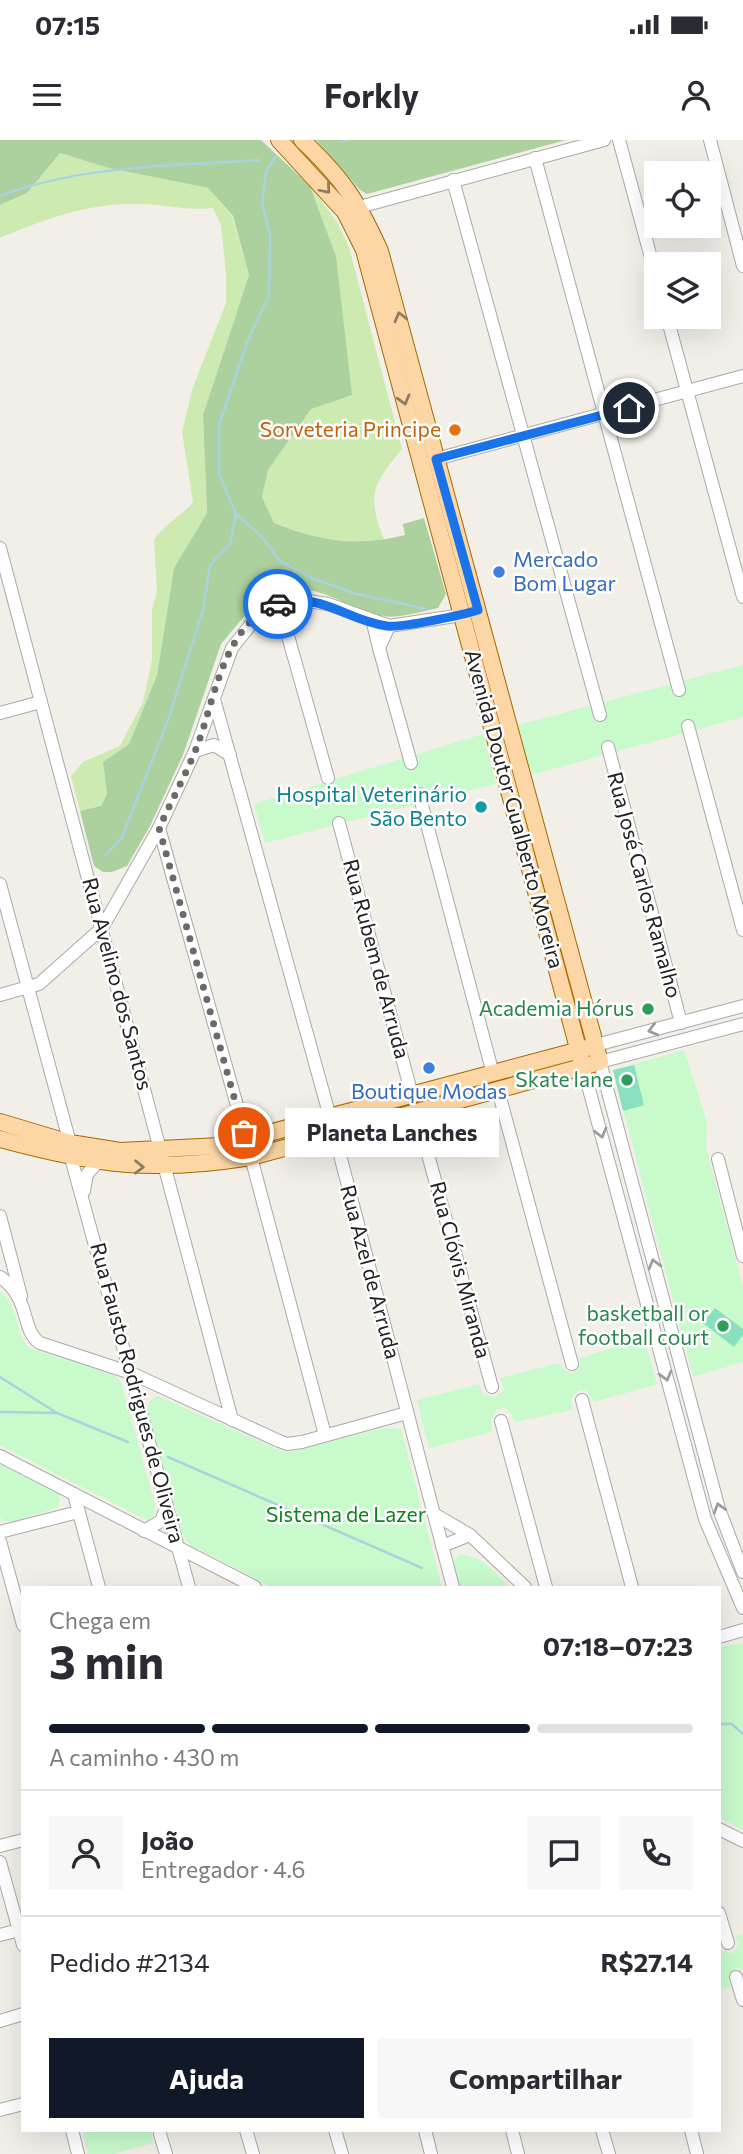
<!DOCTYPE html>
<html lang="pt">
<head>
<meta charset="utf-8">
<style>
	body { margin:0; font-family:Commissioner,sans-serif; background:#f7f7f7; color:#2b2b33; height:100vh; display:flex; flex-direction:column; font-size:26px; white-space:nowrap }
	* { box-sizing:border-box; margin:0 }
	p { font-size:23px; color:#7c7c81 }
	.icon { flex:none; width:38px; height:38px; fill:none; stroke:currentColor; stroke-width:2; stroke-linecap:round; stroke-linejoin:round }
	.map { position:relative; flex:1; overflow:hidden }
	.panel { position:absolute; left:21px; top:1446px; width:700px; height:546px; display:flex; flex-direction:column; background:#fff; border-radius:0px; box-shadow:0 7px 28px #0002 }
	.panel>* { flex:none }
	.tools { position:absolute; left:644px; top:21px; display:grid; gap:14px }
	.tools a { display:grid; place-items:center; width:77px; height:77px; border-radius:0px; background:#fff; box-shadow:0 7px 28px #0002; font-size:35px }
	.pin { position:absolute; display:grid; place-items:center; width:60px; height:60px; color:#fff; margin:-30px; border:4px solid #fff; border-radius:50%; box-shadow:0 2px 7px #0007 }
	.courier { position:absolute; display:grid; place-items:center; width:70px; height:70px; margin:-35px; border:5px solid #1a73e8; border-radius:50%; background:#fff; color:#222; box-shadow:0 2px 9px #0007 }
	.bubble { position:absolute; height:49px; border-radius:0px; background:#fff; box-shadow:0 7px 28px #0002; font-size:23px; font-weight:700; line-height:49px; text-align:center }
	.headline em { font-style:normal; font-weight:700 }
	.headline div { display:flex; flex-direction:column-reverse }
	.headline { display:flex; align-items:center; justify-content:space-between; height:119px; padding:0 28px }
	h1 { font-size:46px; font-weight:700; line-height:52px }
	.bar { display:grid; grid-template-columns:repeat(4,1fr); gap:10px 7px; align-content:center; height:84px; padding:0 28px }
	.bar i { height:9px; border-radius:5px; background:#e1e1e2 }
	.bar .active { background:#111827 }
	.bar p { grid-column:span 4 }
	.line { display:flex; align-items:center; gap:18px; padding:0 28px; border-top:2px solid #e1e1e2 }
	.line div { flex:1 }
	.round { display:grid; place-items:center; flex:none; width:74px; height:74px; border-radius:0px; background:#f7f7f7 }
	.button { display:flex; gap:14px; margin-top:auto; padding:14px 28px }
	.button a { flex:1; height:80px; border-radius:0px; background:#111827; color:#fff; font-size:28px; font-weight:700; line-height:80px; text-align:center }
	.button a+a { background:#f7f7f7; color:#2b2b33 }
	.status { display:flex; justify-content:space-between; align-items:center; height:49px; padding:0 35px; background:#fff; direction:ltr }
	.status svg { height:19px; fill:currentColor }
	header { display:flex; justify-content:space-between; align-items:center; height:91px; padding:0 28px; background:#fff; font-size:32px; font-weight:700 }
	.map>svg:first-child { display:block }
</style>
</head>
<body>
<div class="status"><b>07:15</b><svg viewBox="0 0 49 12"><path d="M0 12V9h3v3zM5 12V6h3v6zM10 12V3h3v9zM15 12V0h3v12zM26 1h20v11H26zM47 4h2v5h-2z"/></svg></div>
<header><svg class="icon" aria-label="menu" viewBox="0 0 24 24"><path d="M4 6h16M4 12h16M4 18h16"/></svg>Forkly<svg class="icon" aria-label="person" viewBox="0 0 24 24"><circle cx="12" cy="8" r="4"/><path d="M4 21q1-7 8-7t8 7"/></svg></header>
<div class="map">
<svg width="743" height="2014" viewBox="0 0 743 2014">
	<rect width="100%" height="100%" fill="#f2efe9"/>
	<g fill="#cdebb0">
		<path d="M60 13 109 28 208 48 232 76 249 135 203 275 207 373 174 428 157 535 129 604 103 622 107 654 101 666 80 671 71 636 83 622 120 606 143 562 152 520V470L157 451 154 400C165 383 181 377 193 362L182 292 193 247 226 163V135L221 85 213 68C189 71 167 65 143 64 92 62 45 79 0 98V65L27 53Z"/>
		<path d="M310 46 337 82 349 107 402 309C372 345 367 355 384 400 340 403 315 399 274 383L262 357 268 330 311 269 336 116Z"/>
	</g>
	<g fill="#add19e">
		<path d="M0 0H261L310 46 336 116 352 255 311 269 268 330 262 357 274 383C319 401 358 407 405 395L403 384 424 378 446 454 438 468C420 472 399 479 379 476 342 468 317 438 277 455L272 436 261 434 253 442 256 462 221 504 183 615 149 688 127 726 112 732H103L94 726 80 671 101 666 107 654 103 622 129 604 157 535 174 428 207 373 203 275 249 135 233 76 208 48 109 28 60 13 27 53 0 65Z"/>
		<polygon points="316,0 566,0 367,54 360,50"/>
	</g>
	<g fill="#c8facc">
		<polygon points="743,525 743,577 531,635 518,585"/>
		<polygon points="483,594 496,644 265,703 254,664"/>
		<polygon points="684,910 707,982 706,1007 743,1147 743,1222 693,1237 613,930"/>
		<path d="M0 1151C21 1169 13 1191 29 1208L112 1234 121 1242 155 1365V1372L148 1381 0 1305Z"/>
		<polygon points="644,1198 657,1244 594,1262 587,1251 579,1250 571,1259 572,1270 515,1282 511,1273 504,1268 497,1270 491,1280 492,1292 429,1308 417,1260 479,1244 483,1255 495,1257 504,1250 500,1238 559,1223 564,1230 573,1234 580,1226 580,1218"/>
		<polygon points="158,1256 286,1313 384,1288 401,1289 442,1447 271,1447 189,1404 183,1395 148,1272 149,1261"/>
		<polygon points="0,1324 59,1354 59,1367 13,1382 3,1381 0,1377"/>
		<path d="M459 1414C483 1416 493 1431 509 1447H460L454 1420Z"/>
		<polygon points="743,1503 743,1690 719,1677 719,1507"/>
		<polygon points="743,1794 743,1830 736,1828 728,1839 731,1847 719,1850 719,1809 732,1814 739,1805 736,1796"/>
		<polygon points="82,1990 151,1990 153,2003 114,2014 88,2014"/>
	</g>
	<g fill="#88e0be">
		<polygon points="634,925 644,965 623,971 613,930"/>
		<polygon points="715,1168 743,1189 743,1195 734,1207 703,1183"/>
	</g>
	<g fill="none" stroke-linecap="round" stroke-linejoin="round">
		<g stroke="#aad3df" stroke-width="2.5">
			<polyline points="343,1 347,0"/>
			<path d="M0 56C81 25 173 26 259 20"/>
			<polyline points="237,375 262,397 280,421 312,438 353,453 426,469"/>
			<polyline points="106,715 122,697 168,580 203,470 210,425 230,404 236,374 219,334 219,285 249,197 269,156 270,94 262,64 266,32 275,17"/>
			<polyline points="0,1237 57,1273 128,1302"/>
			<polyline points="0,1272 56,1273"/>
			<polyline points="168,1317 422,1428"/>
			<polyline points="719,1584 732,1584 743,1594"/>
		</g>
		<defs>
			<g id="minor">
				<polyline points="619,0 656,136"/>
				<polyline points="710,0 743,126"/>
				<polyline points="535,18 679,550"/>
				<polyline points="453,40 600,575"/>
				<polyline points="352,69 604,0"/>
				<polyline points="667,177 743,457"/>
				<polyline points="436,319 743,236"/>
				<polyline points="0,408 232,1280"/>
				<polyline points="279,464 328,638"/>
				<polyline points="373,483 379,508 389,486"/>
				<polyline points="379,508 411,623"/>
				<polyline points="214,559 330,977 453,1447"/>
				<polyline points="0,573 41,562"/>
				<polyline points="688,586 743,790"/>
				<polyline points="608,607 681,883"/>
				<polyline points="195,611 214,605 230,615"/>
				<polyline points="419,654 493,934"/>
				<polyline points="339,683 412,955"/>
				<polyline points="159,688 247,1001"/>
				<polyline points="0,744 70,1003"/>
				<polyline points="0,855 39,844 102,788 159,688 195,611 232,508 260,473 279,464 301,460 328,464 389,486 462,475"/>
				<polyline points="743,884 600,922 719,1369 743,1432"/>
				<polyline points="596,905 743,866"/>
				<polyline points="583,927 705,1379 743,1468"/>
				<polyline points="498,950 572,1224"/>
				<polyline points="416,971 492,1247"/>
				<polyline points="251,1017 325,1295"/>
				<polyline points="71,1018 189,1447"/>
				<polyline points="718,1019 743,1116"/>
				<polyline points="84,1051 87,1034 98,1022"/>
				<polyline points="0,1076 21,1156"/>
				<path d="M0 1137C32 1159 20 1190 40 1203L131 1233 279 1301 287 1304 302 1302 407 1273"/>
				<polyline points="582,1260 632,1447"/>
				<polyline points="501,1281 546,1447"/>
				<polyline points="0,1316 255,1447"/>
				<polyline points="74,1354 99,1447"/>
				<polyline points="434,1374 470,1395 442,1406"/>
				<polyline points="144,1391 161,1381 167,1366"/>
				<polyline points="0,1392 78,1372"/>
				<polyline points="470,1395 525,1447"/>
				<polyline points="0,1401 23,1485"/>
				<polyline points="719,1497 743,1490"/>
				<polyline points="719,1689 743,1701"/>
				<polyline points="0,1706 23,1700"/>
				<polyline points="0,1722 23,1805"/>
				<polyline points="719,1773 728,1803"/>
				<polyline points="0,1795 19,1790"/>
				<polyline points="736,1837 743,1860"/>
				<polyline points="0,1881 23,1874"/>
				<polyline points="0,1970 23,1964"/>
				<polyline points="72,1990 78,2014"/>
				<polyline points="246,1990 253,2014"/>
				<polyline points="335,1990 342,2014"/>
				<polyline points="425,1990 431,2014"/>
				<polyline points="512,1990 518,2014"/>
				<polyline points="602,1990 609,2014"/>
				<polyline points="691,1990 697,2014"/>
				<polyline points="160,1994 166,2014"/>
			</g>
			<g id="major">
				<polyline points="279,0 345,72 364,110 583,927"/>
				<polyline points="0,982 70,1003 120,1011 220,1006 587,908"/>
				<path d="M0 999C96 1025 151 1033 251 1017L600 922 380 111C357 60 343 39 302 0"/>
			</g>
		</defs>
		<use href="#minor" stroke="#a9a9a9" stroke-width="14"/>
		<use href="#major" stroke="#a06b00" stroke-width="18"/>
		<use href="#minor" stroke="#fff" stroke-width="12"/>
		<use href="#major" stroke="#fcd6a4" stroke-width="16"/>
	</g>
	<defs><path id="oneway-chevron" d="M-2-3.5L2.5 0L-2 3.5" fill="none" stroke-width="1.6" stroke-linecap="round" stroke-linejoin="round" transform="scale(1.75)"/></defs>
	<g stroke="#8f7c63">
		<use href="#oneway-chevron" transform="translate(326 49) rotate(50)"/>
		<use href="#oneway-chevron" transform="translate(400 177) rotate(-104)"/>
		<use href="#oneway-chevron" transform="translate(404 260) rotate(75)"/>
		<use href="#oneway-chevron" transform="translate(139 1027) rotate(1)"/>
	</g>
	<g stroke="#9c9c9c">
		<use href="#oneway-chevron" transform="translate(653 890) rotate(165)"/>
		<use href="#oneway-chevron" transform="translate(601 993) rotate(75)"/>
		<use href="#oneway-chevron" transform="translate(654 1124) rotate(-105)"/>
		<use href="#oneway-chevron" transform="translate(666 1236) rotate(75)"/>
		<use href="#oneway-chevron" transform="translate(719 1368) rotate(-107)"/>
	</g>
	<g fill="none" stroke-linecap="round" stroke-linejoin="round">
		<path stroke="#6b6a68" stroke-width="7" stroke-dasharray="0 12.6" d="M244 993 159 688C171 662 185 636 196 609 215 561 222 485 278 464"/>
		<path stroke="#1a73e8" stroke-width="9" d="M278 464C321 451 347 481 387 486 402 488 462 475 478 470L436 319 629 268"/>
	</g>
	<circle fill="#e8710a" stroke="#fff" stroke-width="2.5" cx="455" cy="290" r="7"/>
	<g fill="#3f7fe0" stroke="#fff" stroke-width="2.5">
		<circle cx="499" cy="432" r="7"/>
		<circle cx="429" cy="928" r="7"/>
	</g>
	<circle fill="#0f9aa8" stroke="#fff" stroke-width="2.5" cx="481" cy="667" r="7"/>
	<g fill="#2e9e5b" stroke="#fff" stroke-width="2.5">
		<circle cx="648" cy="869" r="7"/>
		<circle cx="627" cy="940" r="7"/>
		<circle cx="723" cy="1186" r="7"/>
	</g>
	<g text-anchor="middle" stroke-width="5" stroke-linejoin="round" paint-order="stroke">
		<g font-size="21" fill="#c56008" stroke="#fff" text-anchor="end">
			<text x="441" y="297">Sorveteria Principe</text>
		</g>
		<g font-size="21" fill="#366cbe" stroke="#fff" text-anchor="start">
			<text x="513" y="427">Mercado<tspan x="513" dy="24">Bom Lugar</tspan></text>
			<text x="429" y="959" text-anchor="middle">Boutique Modas</text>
		</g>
		<g font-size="21" fill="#0d838f" stroke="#fff" text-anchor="end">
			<text x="467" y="662">Hospital Veterinário<tspan x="467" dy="24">São Bento</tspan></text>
		</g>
		<g font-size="21" fill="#222" stroke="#fff">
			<text transform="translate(514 669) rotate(75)" y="7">Avenida Doutor Gualberto Moreira</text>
			<text transform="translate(644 745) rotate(75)" y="7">Rua José Carlos Ramalho</text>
			<text transform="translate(376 819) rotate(75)" y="7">Rua Rubem de Arruda</text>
			<text transform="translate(117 844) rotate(75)" y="7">Rua Avelino dos Santos</text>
			<text transform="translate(460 1130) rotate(75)" y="7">Rua Clóvis Miranda</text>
			<text transform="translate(370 1132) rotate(75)" y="7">Rua Azel de Arruda</text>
			<text transform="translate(137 1253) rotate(75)" y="7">Rua Fausto Rodrigues de Oliveira</text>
		</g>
		<g font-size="21" fill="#27864d" stroke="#fff" text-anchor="end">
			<text x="634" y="876">Academia Hórus</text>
			<text x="613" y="947">Skate lane</text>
			<text x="709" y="1181">basketball or<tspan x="709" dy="24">football court</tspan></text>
		</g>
		<g font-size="21" fill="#0c8416" stroke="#fff">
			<text x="346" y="1382">Sistema de Lazer</text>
		</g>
	</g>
</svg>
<div class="tools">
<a><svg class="icon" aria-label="locate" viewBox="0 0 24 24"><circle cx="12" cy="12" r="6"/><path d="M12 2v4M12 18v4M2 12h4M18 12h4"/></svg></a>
<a><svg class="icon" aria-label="layers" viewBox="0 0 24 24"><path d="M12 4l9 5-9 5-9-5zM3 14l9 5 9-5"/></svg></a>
</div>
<div class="pin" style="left:244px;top:993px;background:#ea580c"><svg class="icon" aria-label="bag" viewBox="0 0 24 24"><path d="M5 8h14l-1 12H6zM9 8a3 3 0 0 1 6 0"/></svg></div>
<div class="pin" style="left:629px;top:268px;background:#1f2937"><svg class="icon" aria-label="home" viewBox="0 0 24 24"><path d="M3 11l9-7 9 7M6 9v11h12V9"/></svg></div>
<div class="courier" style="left:278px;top:464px"><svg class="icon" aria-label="car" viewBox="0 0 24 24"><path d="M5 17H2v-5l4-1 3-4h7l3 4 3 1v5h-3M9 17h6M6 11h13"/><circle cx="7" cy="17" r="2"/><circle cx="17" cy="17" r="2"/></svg></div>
<div class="bubble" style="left:285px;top:968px;width:214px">Planeta Lanches</div>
<section class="panel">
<div class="headline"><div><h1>3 min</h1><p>Chega em</p></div><em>07:18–07:23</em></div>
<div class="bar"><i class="active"></i><i class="active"></i><i class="active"></i><i></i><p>A caminho · 430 m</p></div>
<div class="line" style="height:126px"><a class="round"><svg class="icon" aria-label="person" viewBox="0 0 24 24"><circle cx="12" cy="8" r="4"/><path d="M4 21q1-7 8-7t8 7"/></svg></a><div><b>João</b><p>Entregador · 4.6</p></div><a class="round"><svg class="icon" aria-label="chat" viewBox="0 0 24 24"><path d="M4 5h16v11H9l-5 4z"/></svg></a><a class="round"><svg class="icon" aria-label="phone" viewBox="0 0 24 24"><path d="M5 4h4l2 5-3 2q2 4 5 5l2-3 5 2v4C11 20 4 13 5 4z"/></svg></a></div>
<div class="line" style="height:91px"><div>Pedido #2134</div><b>R$27.14</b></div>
<div class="button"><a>Ajuda</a><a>Compartilhar</a></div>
</section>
</div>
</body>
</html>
